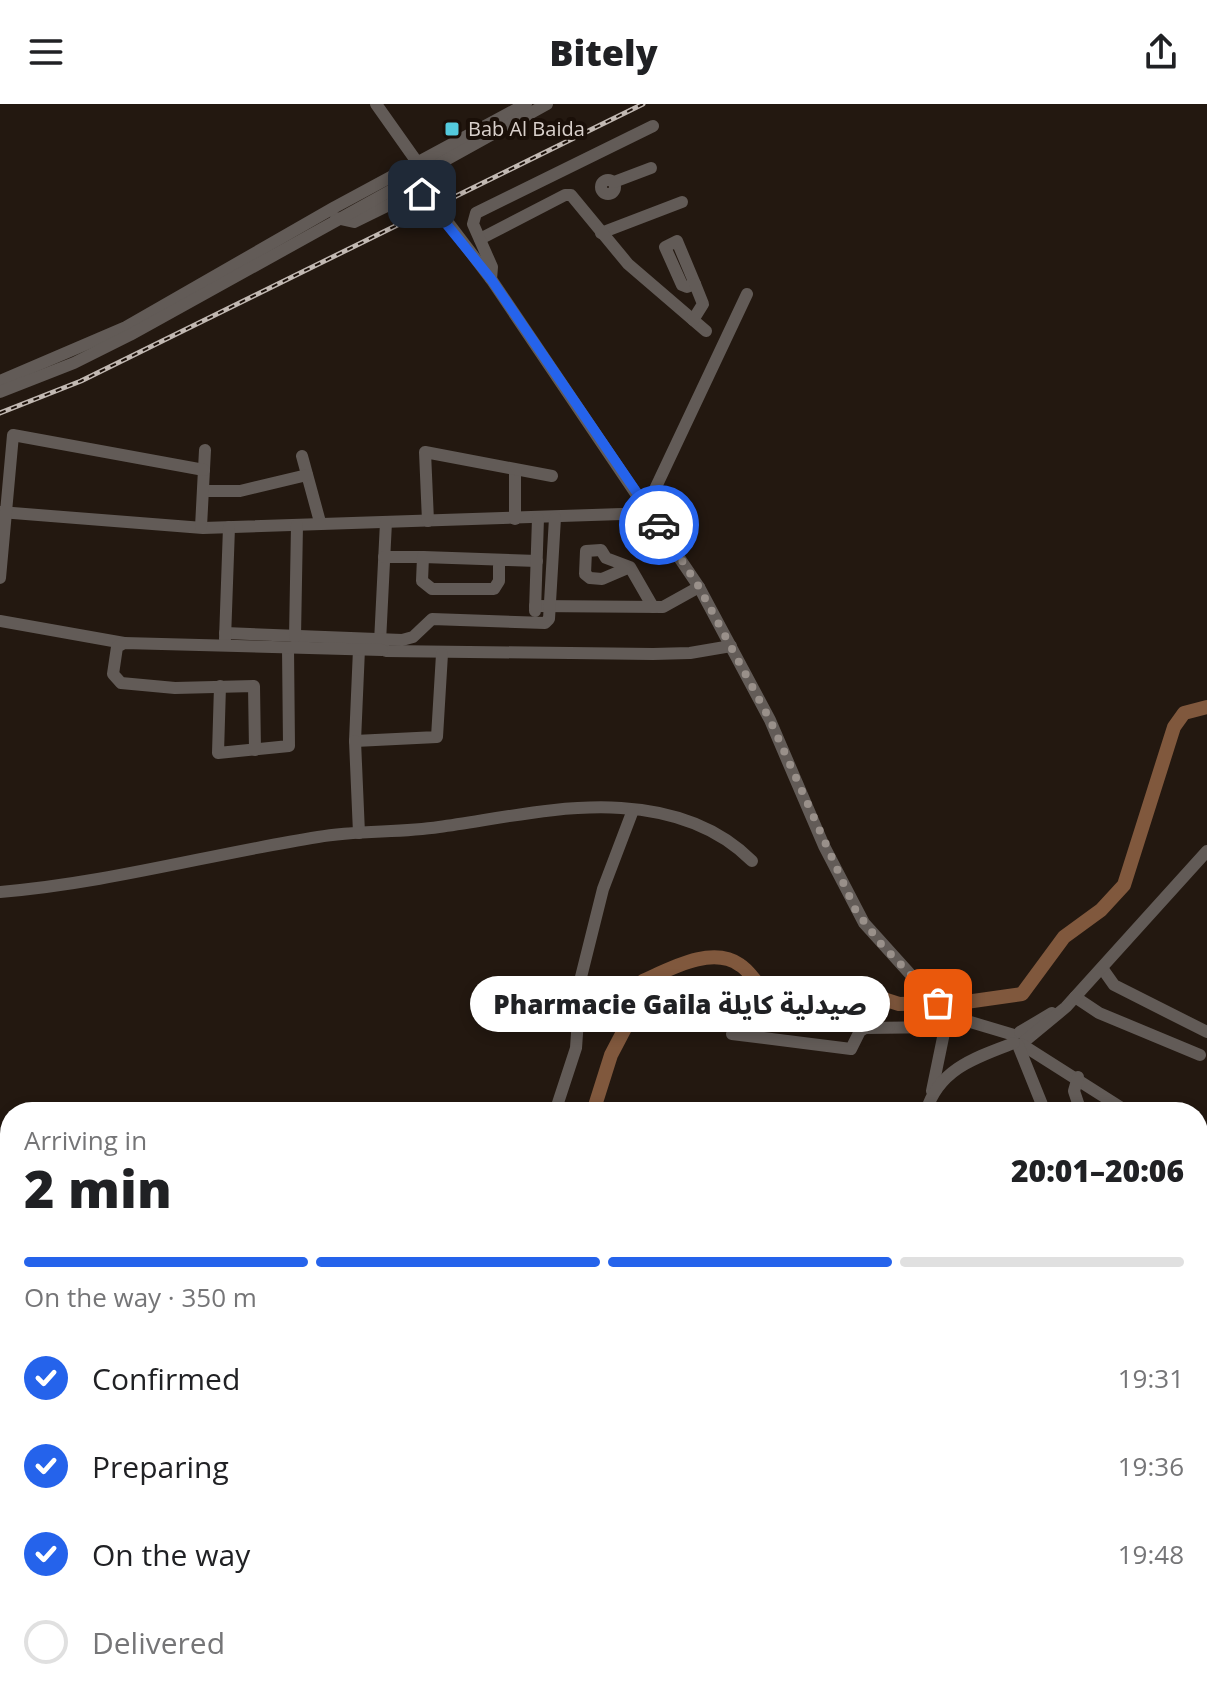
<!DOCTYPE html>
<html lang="en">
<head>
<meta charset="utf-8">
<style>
	body { margin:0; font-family:"Open Sans","Noto Sans Arabic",sans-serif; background:#f2f2f2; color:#202124; height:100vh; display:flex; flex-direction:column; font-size:30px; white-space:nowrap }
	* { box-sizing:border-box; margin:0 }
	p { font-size:26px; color:#757577 }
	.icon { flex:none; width:44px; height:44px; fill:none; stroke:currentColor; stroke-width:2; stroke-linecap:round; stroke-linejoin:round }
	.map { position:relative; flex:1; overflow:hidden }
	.sheet { position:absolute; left:0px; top:998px; width:1208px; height:602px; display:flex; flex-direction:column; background:#fff; border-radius:32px 32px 0 0; box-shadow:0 4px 12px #0003 }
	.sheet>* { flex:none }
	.pin { position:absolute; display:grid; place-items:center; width:68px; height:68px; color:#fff; margin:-34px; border-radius:16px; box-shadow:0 4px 12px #0006 }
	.courier { position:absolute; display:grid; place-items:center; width:80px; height:80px; margin:-40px; border:6px solid #2563eb; border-radius:50%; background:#fff; color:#222; box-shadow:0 2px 10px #0007 }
	.bubble { position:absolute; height:56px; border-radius:28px; background:#fff; box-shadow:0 4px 12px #0003; font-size:26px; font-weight:800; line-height:56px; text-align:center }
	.head em { font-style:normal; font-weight:800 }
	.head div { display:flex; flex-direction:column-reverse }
	.head { display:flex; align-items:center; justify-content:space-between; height:136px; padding:0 24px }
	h1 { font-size:52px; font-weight:800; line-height:60px }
	.bar { display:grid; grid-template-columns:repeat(4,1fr); gap:12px 8px; align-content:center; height:96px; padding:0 24px }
	.bar i { height:10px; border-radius:6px; background:#e0e0e0 }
	.bar .current { background:#2563eb }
	.bar p { grid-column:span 4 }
	ol { padding:0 24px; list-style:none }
	li { display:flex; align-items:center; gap:24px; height:88px }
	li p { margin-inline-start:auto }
	li .icon { padding:8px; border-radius:50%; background:#2563eb; color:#fff; stroke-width:4 }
	li:last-child { color:#757577 }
	li i { width:44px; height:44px; border:4px solid #e0e0e0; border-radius:50% }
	header { display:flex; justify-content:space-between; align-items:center; height:104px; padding:0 24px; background:#fff; font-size:36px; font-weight:800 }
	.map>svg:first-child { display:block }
</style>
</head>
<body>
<header><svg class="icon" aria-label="menu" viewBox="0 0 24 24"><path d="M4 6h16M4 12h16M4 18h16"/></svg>Bitely<svg class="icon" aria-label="share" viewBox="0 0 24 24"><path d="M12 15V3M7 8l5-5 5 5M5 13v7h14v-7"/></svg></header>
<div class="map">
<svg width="1207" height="1599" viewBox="0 0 1207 1599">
	<rect width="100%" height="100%" fill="#231810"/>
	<g fill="#412c1d">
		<rect x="0" y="1300" width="10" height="100"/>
		<polygon points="1200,1544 1207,1547 1207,1599 1183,1599 1186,1590 1198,1590"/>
	</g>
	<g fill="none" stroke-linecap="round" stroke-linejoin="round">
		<g stroke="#80583d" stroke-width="14">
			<path d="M593 1008 611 951 633 909 643 877C670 865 712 841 740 861 747 865 753 874 758 880L849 884 899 900 966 898 1022 890 1064 833 1101 806 1124 781 1174 623 1184 609 1207 603"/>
			<polyline points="412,1599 414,1590"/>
		</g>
		<g stroke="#625b57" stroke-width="12">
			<polyline points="376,0 417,58"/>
			<circle cx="608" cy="83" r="7"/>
			<polyline points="614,78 651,64"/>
			<polyline points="336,114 354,118 411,90 430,95 491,175 699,483 770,616 824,742 864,819 947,911 1014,931"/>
			<polyline points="601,129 682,98"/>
			<polyline points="480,135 565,91 571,91 628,160 706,227"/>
			<polygon points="677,137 695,180 687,183 682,181 665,143"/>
			<polyline points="491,175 492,163 473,120 476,109 653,22"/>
			<polyline points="693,216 703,200 695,180"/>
			<polyline points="0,277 126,223 335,103 526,0"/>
			<polyline points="0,288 74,259 130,231 547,0"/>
			<polyline points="302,352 320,418"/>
			<polyline points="203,387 240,387 307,371"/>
			<polyline points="647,402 747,190"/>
			<polyline points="0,408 203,424 652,409"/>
			<polyline points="515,415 515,367"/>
			<polyline points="428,417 425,348 552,372"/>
			<polyline points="386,418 380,538 386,547 653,550 690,549 731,542"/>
			<polyline points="201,423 205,346"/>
			<polyline points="384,453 423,453"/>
			<polyline points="499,456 499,477 494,485 432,485 422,477 423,453 537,457"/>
			<polyline points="630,463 602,475 590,474 585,470 586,447 601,446 606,454 630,463 653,503"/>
			<polyline points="0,474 13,331 204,366"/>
			<polyline points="535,502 663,503 699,483"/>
			<polyline points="535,507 538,414"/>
			<polyline points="0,517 124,539"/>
			<polyline points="225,529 402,536 413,533 432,515 545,519 549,515 555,414"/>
			<polyline points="295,533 297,421"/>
			<polyline points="225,535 229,423"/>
			<polyline points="359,545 355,637 437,633 442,550"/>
			<polyline points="220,582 218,649 289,642 288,544"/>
			<polyline points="355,637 359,729"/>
			<polyline points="255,646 254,582 175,584 121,579 113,570 117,543 124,539 382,546"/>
			<path d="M0 788C108 779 211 750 318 733 358 726 399 729 439 723 497 715 562 700 621 704 671 707 716 721 752 757"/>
			<polyline points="1102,864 1114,881 1207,928"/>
			<polyline points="1075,893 1099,909 1200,951"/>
			<polyline points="1020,928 1052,909"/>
			<polyline points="732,930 851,945 860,927 865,924 946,923"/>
			<polyline points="1025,937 1066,903 1207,747"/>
			<polyline points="1021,940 1128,1008"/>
			<polyline points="1018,941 1045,1008"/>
			<polyline points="1078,973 1074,987 1081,1008"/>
			<polyline points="932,987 946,919"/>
			<polyline points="555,1008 576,944 581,873 603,785 633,706"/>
			<path d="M926 1008C938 965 977 953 1014 939"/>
			<polyline points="1198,1067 1207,1075"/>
			<polyline points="1198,1310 1207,1332"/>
			<polyline points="0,1328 10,1328"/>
			<polyline points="0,1394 10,1393"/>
			<polyline points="1198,1402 1207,1425"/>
			<polyline points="0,1408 10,1407"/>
			<polyline points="0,1471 10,1471"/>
			<polyline points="0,1481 1,1496"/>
			<polyline points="1198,1569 1202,1556"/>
			<polyline points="0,1571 10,1570"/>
			<polyline points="106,1590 106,1599"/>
			<polyline points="765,1590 790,1599"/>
			<polyline points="683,1599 686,1590"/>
			<polyline points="1188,1599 1191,1590"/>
		</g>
		<defs>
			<polyline id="rail" points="0,309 81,277 643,0"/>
		</defs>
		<use href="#rail" stroke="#c1b8b2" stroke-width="5"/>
		<use href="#rail" stroke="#1a0f08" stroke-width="2" stroke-dasharray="6" stroke-linecap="butt"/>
	</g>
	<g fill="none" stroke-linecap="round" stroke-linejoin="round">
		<polyline stroke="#99908a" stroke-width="8" stroke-dasharray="0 14.4" points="659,421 699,483 770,616 856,807 881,840 938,899"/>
		<polyline stroke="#2563eb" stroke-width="10" points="422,90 491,175 659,421"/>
	</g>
	<rect fill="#54cadd" stroke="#1a0f08" stroke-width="3" x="444" y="17" width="16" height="16" rx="4"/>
	<g text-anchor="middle" stroke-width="8" stroke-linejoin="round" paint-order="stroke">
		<g font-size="20" fill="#d9d0cb" stroke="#1a0f08" text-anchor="start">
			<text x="468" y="32">Bab Al Baida</text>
		</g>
	</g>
</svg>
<div class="pin" style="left:938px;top:899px;background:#ea580c"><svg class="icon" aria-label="bag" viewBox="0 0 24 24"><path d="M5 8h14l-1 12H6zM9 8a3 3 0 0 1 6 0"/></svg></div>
<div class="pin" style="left:422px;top:90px;background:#1f2937"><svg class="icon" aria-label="home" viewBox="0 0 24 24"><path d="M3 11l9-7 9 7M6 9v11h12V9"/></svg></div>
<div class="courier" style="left:659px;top:421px"><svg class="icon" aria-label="car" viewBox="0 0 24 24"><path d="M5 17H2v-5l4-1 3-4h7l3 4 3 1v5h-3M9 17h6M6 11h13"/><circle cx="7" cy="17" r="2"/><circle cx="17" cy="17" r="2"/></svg></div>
<div class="bubble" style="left:470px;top:872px;width:420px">Pharmacie Gaila صيدلية كايلة</div>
<section class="sheet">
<div class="head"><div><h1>2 min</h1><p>Arriving in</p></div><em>20:01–20:06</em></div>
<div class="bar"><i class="current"></i><i class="current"></i><i class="current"></i><i></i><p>On the way · 350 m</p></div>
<ol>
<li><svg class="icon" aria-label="check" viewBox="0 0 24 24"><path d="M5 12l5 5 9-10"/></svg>Confirmed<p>19:31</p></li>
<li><svg class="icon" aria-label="check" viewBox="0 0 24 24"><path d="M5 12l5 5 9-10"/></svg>Preparing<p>19:36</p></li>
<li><svg class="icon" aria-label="check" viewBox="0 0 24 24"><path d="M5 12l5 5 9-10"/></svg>On the way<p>19:48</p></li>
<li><i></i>Delivered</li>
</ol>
</section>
</div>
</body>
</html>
